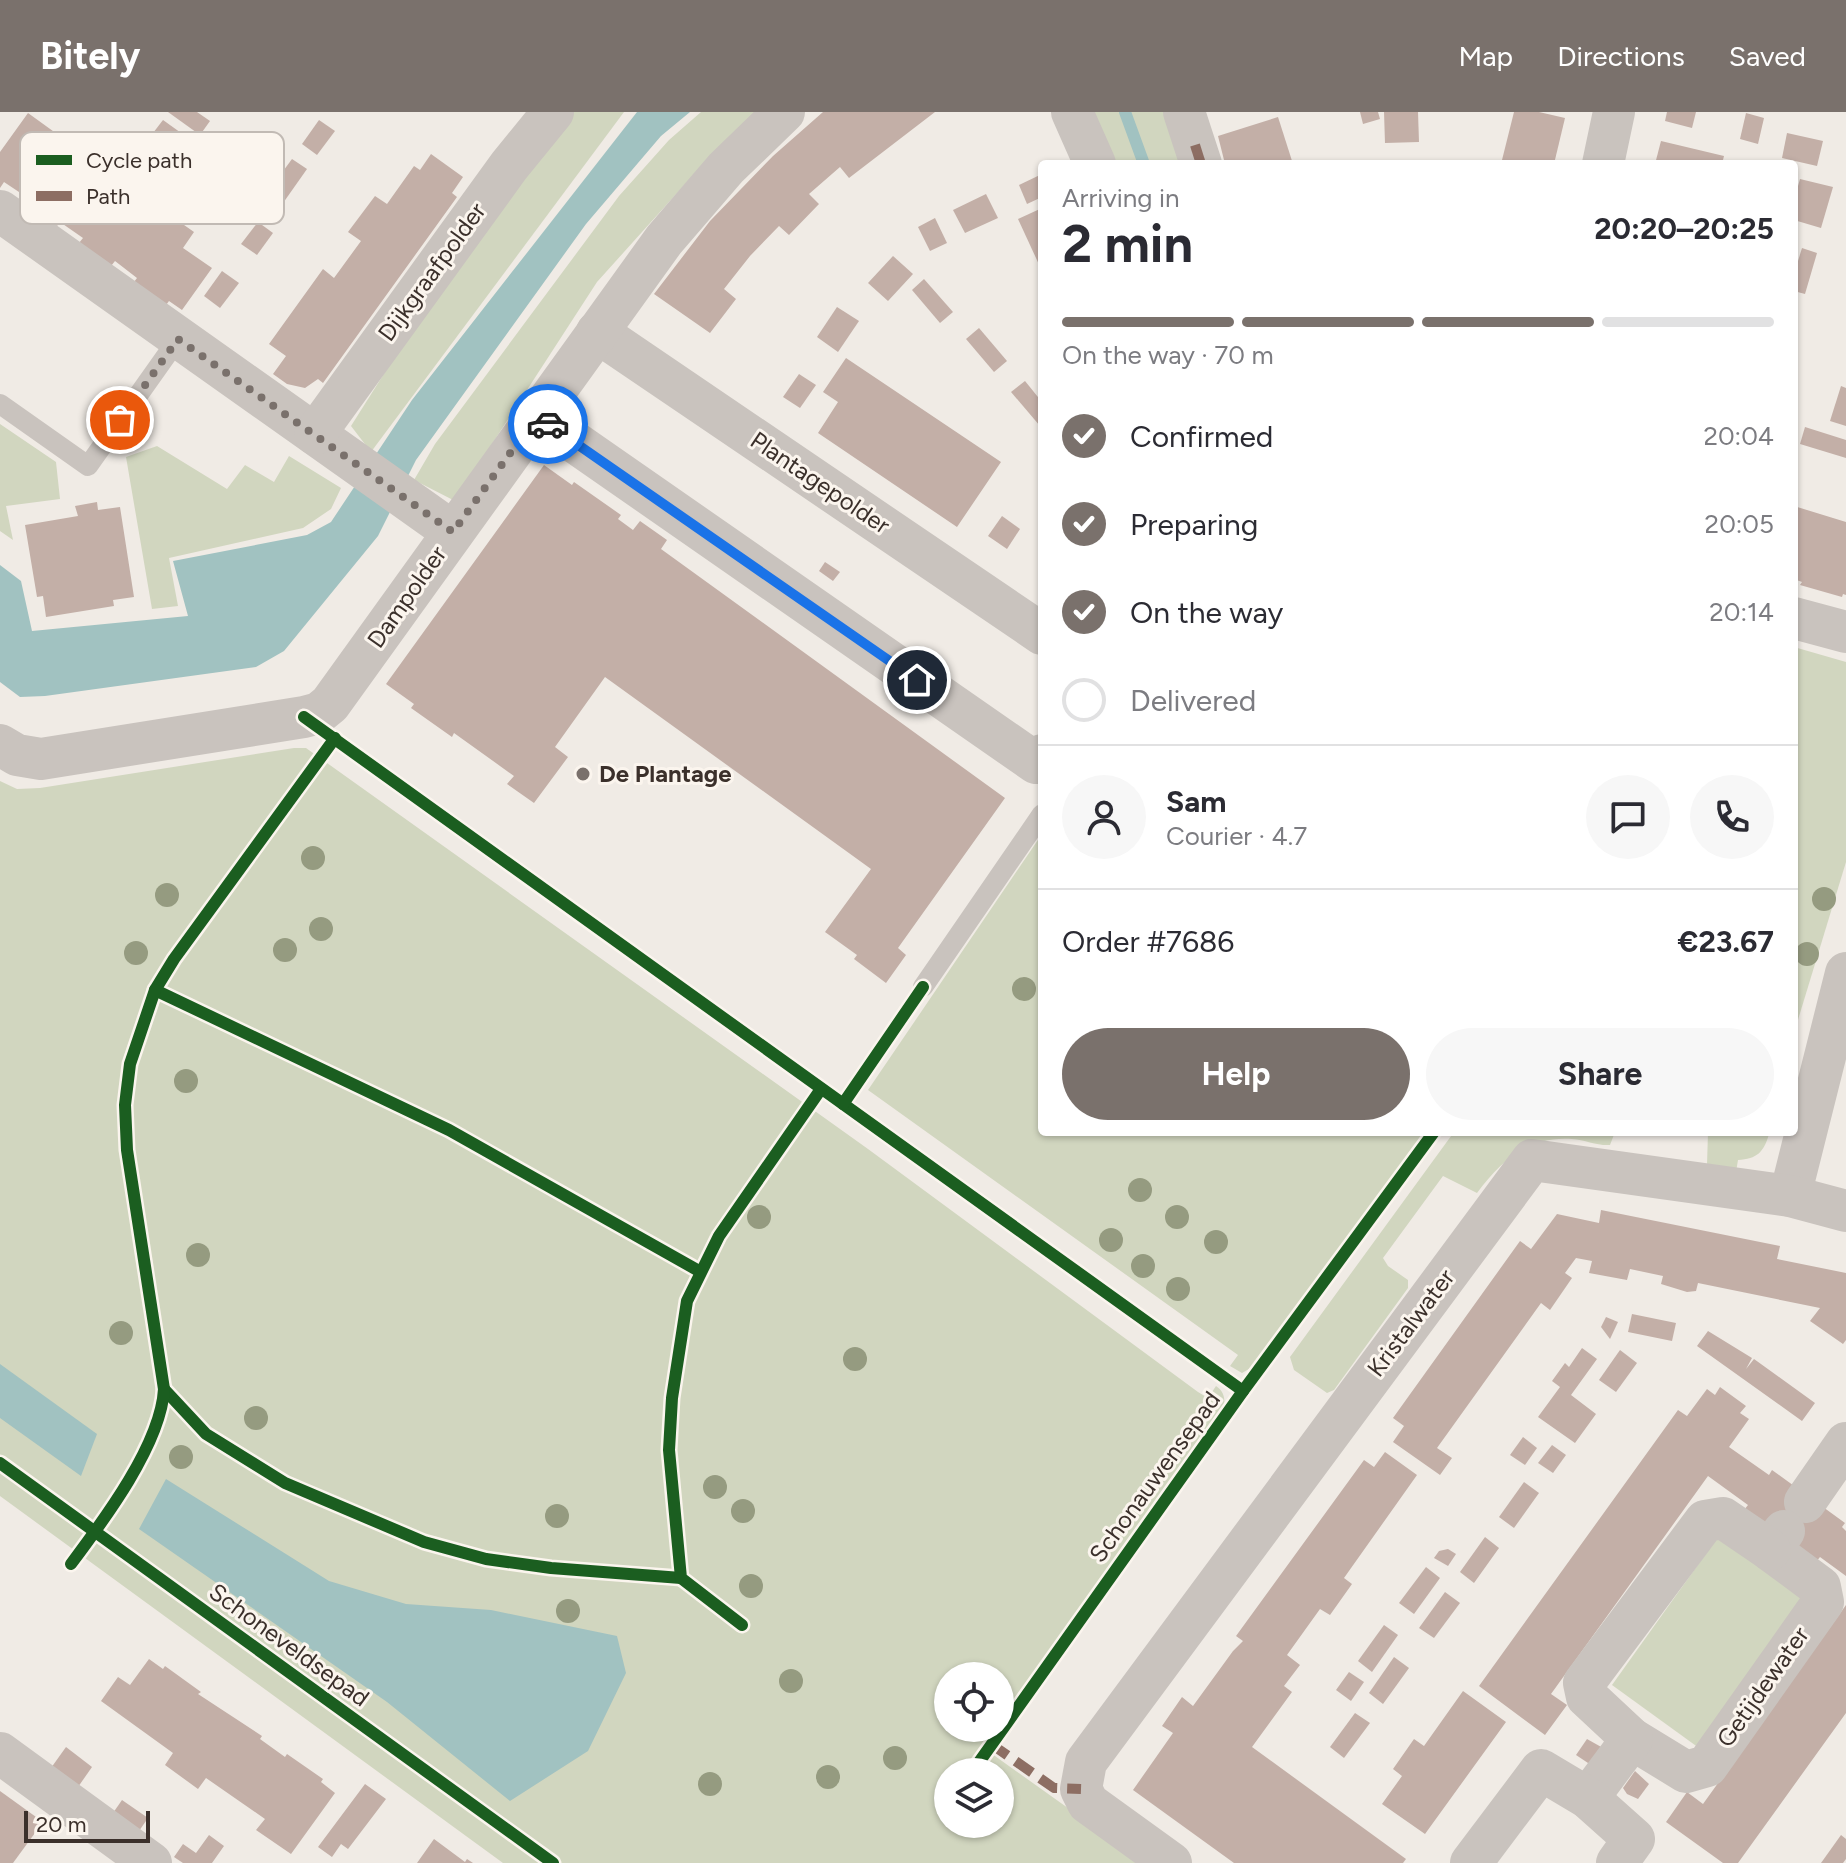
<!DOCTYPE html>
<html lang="en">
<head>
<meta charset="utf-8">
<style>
	body { margin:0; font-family:Figtree,sans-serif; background:#f7f7f7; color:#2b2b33; height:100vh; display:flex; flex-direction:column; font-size:30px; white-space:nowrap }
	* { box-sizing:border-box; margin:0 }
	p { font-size:26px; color:#7c7c81 }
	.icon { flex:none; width:44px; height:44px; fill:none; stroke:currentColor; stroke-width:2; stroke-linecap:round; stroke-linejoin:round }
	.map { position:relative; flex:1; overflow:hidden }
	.details { position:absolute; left:1038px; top:48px; width:760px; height:976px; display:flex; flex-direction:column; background:#fff; border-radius:8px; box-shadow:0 2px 6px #0004 }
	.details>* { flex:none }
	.controls { position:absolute; left:934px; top:1550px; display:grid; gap:16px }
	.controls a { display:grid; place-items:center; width:80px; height:80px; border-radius:50%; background:#fff; box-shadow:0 2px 6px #0004; font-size:40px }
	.scale { position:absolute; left:24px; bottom:20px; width:126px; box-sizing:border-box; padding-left:8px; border:4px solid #3b302b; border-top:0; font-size:22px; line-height:28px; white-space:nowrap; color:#3b302b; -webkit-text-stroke:6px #fbf5ee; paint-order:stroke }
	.pin { position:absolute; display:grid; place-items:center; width:68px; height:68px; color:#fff; margin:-34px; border:4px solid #fff; border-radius:50%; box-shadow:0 2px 8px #0007 }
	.courier { position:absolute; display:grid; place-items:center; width:80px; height:80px; margin:-40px; border:6px solid #1a73e8; border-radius:50%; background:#fff; color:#222; box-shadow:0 2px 10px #0007 }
	.head em { font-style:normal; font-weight:700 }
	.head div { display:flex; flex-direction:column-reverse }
	.head { display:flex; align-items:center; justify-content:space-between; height:136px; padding:0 24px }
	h1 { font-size:52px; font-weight:700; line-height:60px }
	.bar { display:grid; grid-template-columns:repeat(4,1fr); gap:12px 8px; align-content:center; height:96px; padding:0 24px }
	.bar i { height:10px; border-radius:6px; background:#e1e1e2 }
	.bar .on { background:#7a716c }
	.bar p { grid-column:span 4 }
	.line { display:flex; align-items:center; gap:20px; padding:0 24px; border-top:2px solid #e1e1e2 }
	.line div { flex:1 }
	.round { display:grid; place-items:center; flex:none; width:84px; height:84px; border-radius:42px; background:#f7f7f7 }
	ol { padding:0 24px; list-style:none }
	li { display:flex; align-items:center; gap:24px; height:88px }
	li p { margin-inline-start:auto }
	li .icon { padding:8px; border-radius:50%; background:#7a716c; color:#fff; stroke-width:4 }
	li:last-child { color:#7c7c81 }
	li i { width:44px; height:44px; border:4px solid #e1e1e2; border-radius:50% }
	.button { display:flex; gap:16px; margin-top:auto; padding:16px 24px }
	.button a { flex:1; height:92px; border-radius:48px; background:#7a716c; color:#fff; font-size:32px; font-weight:700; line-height:92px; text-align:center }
	.button a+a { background:#f7f7f7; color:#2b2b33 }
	header { display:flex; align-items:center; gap:48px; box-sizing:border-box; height:112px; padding:0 40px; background:#7a716c; color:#fff }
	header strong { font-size:38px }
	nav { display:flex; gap:44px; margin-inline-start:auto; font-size:28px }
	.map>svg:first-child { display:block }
</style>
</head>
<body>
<header>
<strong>Bitely</strong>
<nav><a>Map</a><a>Directions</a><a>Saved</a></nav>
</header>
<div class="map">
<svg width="1846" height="1751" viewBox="0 0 1846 1751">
	<rect width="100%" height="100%" fill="#f0ebe5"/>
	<g fill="#d1d6bf" fill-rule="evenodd">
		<polygon points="571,0 624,0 371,340 351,314 505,70"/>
		<polygon points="701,0 757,0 714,40 597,170 455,389 414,368 435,332 619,84 669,28"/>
		<polygon points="1084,0 1170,0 1188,52 1107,52"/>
		<polygon points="0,312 56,350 60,387 6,394 13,428 0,419"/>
		<polygon points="157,334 227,377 245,353 274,370 289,344 341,376 331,397 303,416 169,446 178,494 152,497 126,345"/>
		<polygon points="1794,535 1846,550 1846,750 1794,921"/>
		<path d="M294 636H306L313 641 868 1037 1198 1280 1208 1286 1216 1274C1225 1280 1225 1288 1224 1298L1000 1607V1564H948V1616H994L981 1634 1145 1751H503L0 1384V669L17 677 40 676ZM948 1660H1000V1712H948Z"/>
		<polygon points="1042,722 1042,1020 1425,1020 1254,1254 1242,1261 1230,1254 1238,1243 868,978"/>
		<path d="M1454 1020H1615L1610 1033C1598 1034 1585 1028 1572 1027 1528 1024 1502 1048 1477 1081L1443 1064 1383 1146 1388 1154 1408 1168V1176L1334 1278 1327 1281 1294 1258 1290 1245Z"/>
		<path d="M1708 1020H1766L1769 1022C1764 1040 1757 1047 1738 1048L1736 1060 1707 1053Z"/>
		<polygon points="1722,1419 1809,1482 1699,1636 1612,1573"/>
	</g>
	<g fill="#a1c2c1">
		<polygon points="637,0 690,0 661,24 586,112 416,348 378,424 284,539 256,555 45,584 20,585 0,570 0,453 21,469 32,519 188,504 173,449 307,423 331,410 412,288"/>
		<polygon points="0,1252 97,1322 81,1364 0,1306"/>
		<polygon points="166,1367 329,1469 406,1492 491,1498 617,1524 626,1561 588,1639 510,1689 387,1590 139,1417"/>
	</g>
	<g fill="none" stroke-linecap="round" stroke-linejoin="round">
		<polyline stroke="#a1c2c1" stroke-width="12" points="1125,0 1144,52"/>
	</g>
	<g fill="#c3afa7">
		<polygon points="168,0 197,0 210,9 200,23"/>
		<polygon points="823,0 935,0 849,66 840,55 809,82 819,92 789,123 779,114 750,144 724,177 736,187 710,221 654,182 710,109 773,44"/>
		<polygon points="1360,0 1378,0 1380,7 1363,12"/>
		<polygon points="1384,0 1418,0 1419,30 1385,31"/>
		<polygon points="1514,0 1539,0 1565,6 1554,52 1501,52"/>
		<polygon points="1667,0 1696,0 1692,16 1665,9"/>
		<polygon points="28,1 57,22 54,25 164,105 167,101 194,120 183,136 212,156 182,198 169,189 166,193 134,170 137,166 115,149 111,154 79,131 83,126 60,110 57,114 25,91 28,86 4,70 0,76 0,40"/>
		<polygon points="1746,1 1764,6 1758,32 1740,27"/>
		<polygon points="1278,5 1293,52 1225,52 1218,24"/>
		<polygon points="163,8 202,36 192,50 153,21"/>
		<polygon points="319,8 335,19 317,43 302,32"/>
		<polygon points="1787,21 1823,29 1817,54 1782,46"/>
		<polygon points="1661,29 1724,44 1722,52 1655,52"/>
		<polygon points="431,42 463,65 452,81 457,85 323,271 318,267 305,276 287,272 273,262 286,244 269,232 323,157 334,166 361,129 348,120 375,84 387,92 414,54 420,58"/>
		<polygon points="292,47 307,57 276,101 261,89"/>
		<polygon points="1042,62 1042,85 1027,92 1019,73"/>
		<polygon points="1800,67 1833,75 1821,116 1794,108 1794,88"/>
		<polygon points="986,82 998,106 965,121 953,98"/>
		<polygon points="1042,96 1042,159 1018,107"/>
		<polygon points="935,106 947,131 930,139 918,115"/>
		<polygon points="258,110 273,121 257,143 241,132"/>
		<polygon points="1802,136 1817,141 1805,182 1794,179 1794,162"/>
		<polygon points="893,144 913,162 888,189 868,171"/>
		<polygon points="222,159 239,171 220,196 204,184"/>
		<polygon points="924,167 953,200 940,211 912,178"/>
		<polygon points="837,195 859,209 838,240 817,225"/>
		<polygon points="979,216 1007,249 994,260 966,227"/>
		<polygon points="846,246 1001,350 957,415 818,321 838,290 823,280"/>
		<polygon points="799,262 816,273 800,296 783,285"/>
		<polygon points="1025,269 1042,290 1040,314 1011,280"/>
		<polygon points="1841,274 1846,276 1846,314 1830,309"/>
		<polygon points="1805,315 1846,328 1846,346 1800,332"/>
		<polygon points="544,353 572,373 574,370 621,403 618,407 633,418 640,409 667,428 661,437 1005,686 898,836 906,843 886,871 854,847 857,843 825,820 871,757 605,565 555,635 568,645 534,691 507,672 514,664 454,621 452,625 411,596 414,592 386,572"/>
		<polygon points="97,390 98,398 120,395 134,485 113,488 114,494 46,505 43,484 37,485 25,413 78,404 75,394"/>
		<polygon points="1794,394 1846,410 1846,483 1843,482 1842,485 1800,473 1802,470 1794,467"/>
		<polygon points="1002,404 1020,417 1007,437 988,424"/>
		<polygon points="825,450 840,460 833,469 819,459"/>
		<polygon points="1601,1098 1780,1134 1777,1147 1846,1161 1846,1228 1843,1232 1810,1209 1820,1196 1698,1171 1696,1179 1687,1180 1661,1172 1663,1164 1630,1157 1627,1168 1589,1161 1592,1149 1576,1146 1565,1161 1572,1166 1550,1198 1541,1191 1437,1336 1452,1346 1440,1363 1393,1330 1404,1314 1393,1306 1520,1129 1531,1137 1557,1102 1599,1111"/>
		<polygon points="1632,1202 1676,1211 1672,1229 1628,1220"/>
		<polygon points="1606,1205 1618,1210 1610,1227 1601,1215"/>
		<polygon points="1708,1219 1752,1246 1746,1257 1754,1247 1815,1291 1802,1309 1697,1234"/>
		<polygon points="1582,1236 1597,1247 1571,1283 1596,1302 1575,1331 1538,1305 1560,1275 1552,1269 1565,1251 1569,1255"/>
		<polygon points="1620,1238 1637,1251 1616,1280 1599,1268"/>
		<polygon points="1720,1275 1746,1294 1740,1301 1749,1307 1729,1335 1769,1363 1772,1358 1845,1411 1842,1415 1846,1419 1846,1464 1820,1445 1816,1450 1744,1398 1748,1393 1708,1364 1551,1582 1567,1593 1545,1623 1479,1574 1678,1298 1687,1304 1707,1277 1715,1283"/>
		<polygon points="1523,1325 1537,1336 1525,1353 1510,1343"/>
		<polygon points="1552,1333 1566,1343 1553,1361 1538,1351"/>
		<polygon points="1385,1340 1417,1363 1344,1466 1352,1472 1330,1503 1320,1497 1287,1543 1300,1553 1284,1574 1292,1580 1252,1635 1406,1747 1403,1751 1234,1751 1133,1678 1173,1621 1162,1614 1182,1585 1193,1594 1233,1539 1243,1529 1236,1524 1364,1348 1374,1355"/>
		<polygon points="1524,1370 1539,1381 1514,1416 1499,1405"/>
		<polygon points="1485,1425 1499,1436 1474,1471 1460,1460"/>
		<polygon points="1448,1437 1456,1442 1448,1454 1434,1446 1439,1439"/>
		<polygon points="1426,1455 1440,1466 1414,1502 1399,1491"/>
		<polygon points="1445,1480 1460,1491 1434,1526 1419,1516"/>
		<polygon points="1846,1493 1846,1601 1738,1751 1723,1751 1666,1710 1687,1680 1703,1692"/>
		<polygon points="1384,1513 1398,1523 1372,1560 1358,1549"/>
		<polygon points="1394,1545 1409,1556 1383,1592 1369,1581"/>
		<polygon points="149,1547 163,1557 165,1554 201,1580 198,1582 262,1624 260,1627 285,1645 287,1642 323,1667 321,1670 335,1681 291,1742 256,1718 265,1707 206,1666 198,1677 165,1653 173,1641 101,1589 118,1565 130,1573"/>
		<polygon points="1349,1560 1364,1570 1351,1589 1336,1578"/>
		<polygon points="1463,1579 1506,1610 1425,1722 1382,1692 1402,1664 1393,1657 1414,1627 1424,1634"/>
		<polygon points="1355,1601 1370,1611 1344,1646 1330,1635"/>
		<polygon points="1587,1627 1603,1636 1591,1653 1576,1643"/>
		<polygon points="66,1635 92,1655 78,1675 51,1656"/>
		<polygon points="1635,1659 1649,1672 1638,1687 1627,1682 1623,1676"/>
		<polygon points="365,1672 386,1687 348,1737 341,1732 332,1745 318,1735"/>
		<polygon points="0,1679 43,1710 13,1751 0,1751"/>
		<polygon points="122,1688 148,1706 139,1719 113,1701"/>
		<polygon points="209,1723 224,1734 212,1751 183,1751 174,1745 183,1732 196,1741"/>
		<polygon points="1841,1723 1846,1727 1846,1747 1843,1751 1821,1751"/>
		<polygon points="434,1727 465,1750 467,1747 473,1751 417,1751"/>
	</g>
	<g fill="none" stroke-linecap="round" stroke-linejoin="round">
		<g stroke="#c9c3be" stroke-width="20">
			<polyline points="0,292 88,354 178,227"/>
			<polyline points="923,875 1042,702"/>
		</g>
		<g stroke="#c9c3be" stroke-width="42">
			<polyline points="1072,0 1095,52"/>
			<polyline points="1184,0 1201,52"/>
			<polyline points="1603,52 1614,0"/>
			<polyline points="0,99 453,420"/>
			<polyline points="597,220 1042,522"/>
			<polyline points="537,304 1036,651 1042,643"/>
			<polyline points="315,322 509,54 553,0"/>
			<polyline points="1794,506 1846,520"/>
			<polyline points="0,633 17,643 41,647 304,605 319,601 330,592 664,128 726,56 784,0"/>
			<polyline points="1790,1084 1846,861"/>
			<polyline points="1805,1390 1846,1331"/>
			<polyline points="1632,1627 1686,1660 1707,1654 1823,1490 1820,1475 1770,1438 1784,1419"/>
			<polyline points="0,1641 151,1751"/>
			<polyline points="1588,1686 1632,1627 1587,1585 1584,1571 1705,1409 1723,1406 1770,1438"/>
			<polyline points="1171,1751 1088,1691 1081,1677 1086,1650 1532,1048 1790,1084 1846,1099"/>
			<polyline points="1471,1751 1541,1658 1588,1686 1634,1727 1617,1751"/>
		</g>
		<g stroke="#8d6e63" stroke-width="10" stroke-dasharray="20 10" stroke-linecap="butt">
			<polyline points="1195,33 1201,52"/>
			<polyline points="991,1632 1054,1676 1081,1677"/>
		</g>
		<defs>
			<g id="cycleway">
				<polyline points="304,605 1243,1279"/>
				<polyline points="335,626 174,847 155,878 449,1018 699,1159"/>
				<polyline points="843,992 923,875"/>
				<polyline points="164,1277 206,1322 285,1371 424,1430 486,1447 551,1456 681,1466"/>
				<polyline points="0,1351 553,1751"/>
				<path d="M71 1452C104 1408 161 1332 164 1277L127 1038 125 993 130 952 155 878"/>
				<polyline points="742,1513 681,1466 669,1338 672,1286 687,1189 719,1124 821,977"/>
				<polyline points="972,1660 1243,1279 1434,1020"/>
			</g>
		</defs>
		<use href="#cycleway" stroke="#fbf5ee" stroke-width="17"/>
		<use href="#cycleway" stroke="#1b5e20" stroke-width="12"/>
	</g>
	<g fill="#959b80">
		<circle cx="313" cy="746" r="12"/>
		<circle cx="167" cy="783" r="12"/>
		<circle cx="1824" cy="787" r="12"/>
		<circle cx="321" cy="817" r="12"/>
		<circle cx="285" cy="838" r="12"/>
		<circle cx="136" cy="841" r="12"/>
		<circle cx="1807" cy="842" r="12"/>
		<circle cx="1024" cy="877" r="12"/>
		<circle cx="186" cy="969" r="12"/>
		<circle cx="1140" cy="1078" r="12"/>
		<circle cx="759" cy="1105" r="12"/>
		<circle cx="1177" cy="1105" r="12"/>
		<circle cx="1111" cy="1128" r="12"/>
		<circle cx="1216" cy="1130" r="12"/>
		<circle cx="198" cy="1143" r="12"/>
		<circle cx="1143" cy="1154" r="12"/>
		<circle cx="1178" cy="1177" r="12"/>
		<circle cx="121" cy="1221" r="12"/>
		<circle cx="855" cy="1247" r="12"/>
		<circle cx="256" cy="1306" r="12"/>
		<circle cx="181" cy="1345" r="12"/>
		<circle cx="715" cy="1375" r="12"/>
		<circle cx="743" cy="1399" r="12"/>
		<circle cx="557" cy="1404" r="12"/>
		<circle cx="751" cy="1474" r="12"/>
		<circle cx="568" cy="1499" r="12"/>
		<circle cx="791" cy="1569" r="12"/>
		<circle cx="895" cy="1646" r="12"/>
		<circle cx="828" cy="1665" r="12"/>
		<circle cx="710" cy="1672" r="12"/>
	</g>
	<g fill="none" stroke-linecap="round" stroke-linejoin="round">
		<polyline stroke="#7a716c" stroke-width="8" stroke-dasharray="0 14.4" points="120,308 178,227 453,420 537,304 548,312"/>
		<polyline stroke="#1a73e8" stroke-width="10" points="548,312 917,568"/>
	</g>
	<circle fill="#7a716c" stroke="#fbf5ee" stroke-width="3" cx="583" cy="662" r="8"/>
	<g text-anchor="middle" stroke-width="6" stroke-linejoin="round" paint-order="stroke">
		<g font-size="24" fill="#3b302b" stroke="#fbf5ee">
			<text transform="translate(432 160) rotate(-54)" y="8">Dijkgraafpolder</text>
			<text transform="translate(820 371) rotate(34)" y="8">Plantagepolder</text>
			<text transform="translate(407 485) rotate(-55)" y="8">Dampolder</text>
			<text transform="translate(1411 1211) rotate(-53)" y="8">Kristalwater</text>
			<text transform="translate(1155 1365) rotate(-54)" y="8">Schonauwensepad</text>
			<text transform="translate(289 1533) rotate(36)" y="8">Schoneveldsepad</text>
			<text transform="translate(1763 1575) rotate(-55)" y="8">Getijdewater</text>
		</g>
		<g font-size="24" font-weight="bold" fill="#3b302b" stroke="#fbf5ee" text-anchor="start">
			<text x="599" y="670">De Plantage</text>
		</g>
	</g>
	<rect x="20" y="20" width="264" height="92" rx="12" fill="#fbf5ee" stroke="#c1bab4" stroke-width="2"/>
	<rect x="36" y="43" width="36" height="10" fill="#1b5e20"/>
	<rect x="36" y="79" width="36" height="10" fill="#8d6e63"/>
	<g font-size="22" fill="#3b302b">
		<text x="86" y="56">Cycle path</text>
		<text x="86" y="92">Path</text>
	</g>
</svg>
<div class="controls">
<a><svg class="icon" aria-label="locate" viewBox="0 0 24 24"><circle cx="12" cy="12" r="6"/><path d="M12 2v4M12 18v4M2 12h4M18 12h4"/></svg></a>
<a><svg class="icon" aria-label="layers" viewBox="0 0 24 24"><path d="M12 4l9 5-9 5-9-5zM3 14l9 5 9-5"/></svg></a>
</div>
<div class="scale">20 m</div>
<div class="pin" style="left:120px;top:308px;background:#ea580c"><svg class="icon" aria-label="bag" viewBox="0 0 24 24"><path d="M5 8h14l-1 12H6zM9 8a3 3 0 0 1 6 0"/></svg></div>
<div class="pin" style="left:917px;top:568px;background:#1f2937"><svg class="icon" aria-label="home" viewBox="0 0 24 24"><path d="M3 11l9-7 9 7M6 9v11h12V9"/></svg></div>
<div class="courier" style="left:548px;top:312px"><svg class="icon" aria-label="car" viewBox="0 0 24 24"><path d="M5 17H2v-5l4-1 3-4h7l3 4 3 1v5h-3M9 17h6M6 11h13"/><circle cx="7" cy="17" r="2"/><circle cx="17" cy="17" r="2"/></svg></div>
<section class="details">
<div class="head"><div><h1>2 min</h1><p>Arriving in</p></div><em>20:20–20:25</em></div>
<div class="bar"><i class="on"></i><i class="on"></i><i class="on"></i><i></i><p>On the way · 70 m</p></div>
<ol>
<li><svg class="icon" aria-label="check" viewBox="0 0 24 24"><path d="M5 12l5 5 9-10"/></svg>Confirmed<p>20:04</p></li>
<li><svg class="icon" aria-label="check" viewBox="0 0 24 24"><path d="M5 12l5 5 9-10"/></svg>Preparing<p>20:05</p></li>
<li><svg class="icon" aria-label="check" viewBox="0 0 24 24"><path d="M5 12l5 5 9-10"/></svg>On the way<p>20:14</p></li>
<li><i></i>Delivered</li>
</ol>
<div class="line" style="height:144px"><a class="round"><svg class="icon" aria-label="person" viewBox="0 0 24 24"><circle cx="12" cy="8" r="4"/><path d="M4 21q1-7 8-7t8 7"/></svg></a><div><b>Sam</b><p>Courier · 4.7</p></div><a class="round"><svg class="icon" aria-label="chat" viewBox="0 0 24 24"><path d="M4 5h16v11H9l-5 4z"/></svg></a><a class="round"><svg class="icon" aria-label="phone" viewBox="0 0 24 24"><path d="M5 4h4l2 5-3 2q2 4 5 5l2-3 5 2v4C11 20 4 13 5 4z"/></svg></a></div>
<div class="line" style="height:104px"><div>Order #7686</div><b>€23.67</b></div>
<div class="button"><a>Help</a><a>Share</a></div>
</section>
</div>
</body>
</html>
